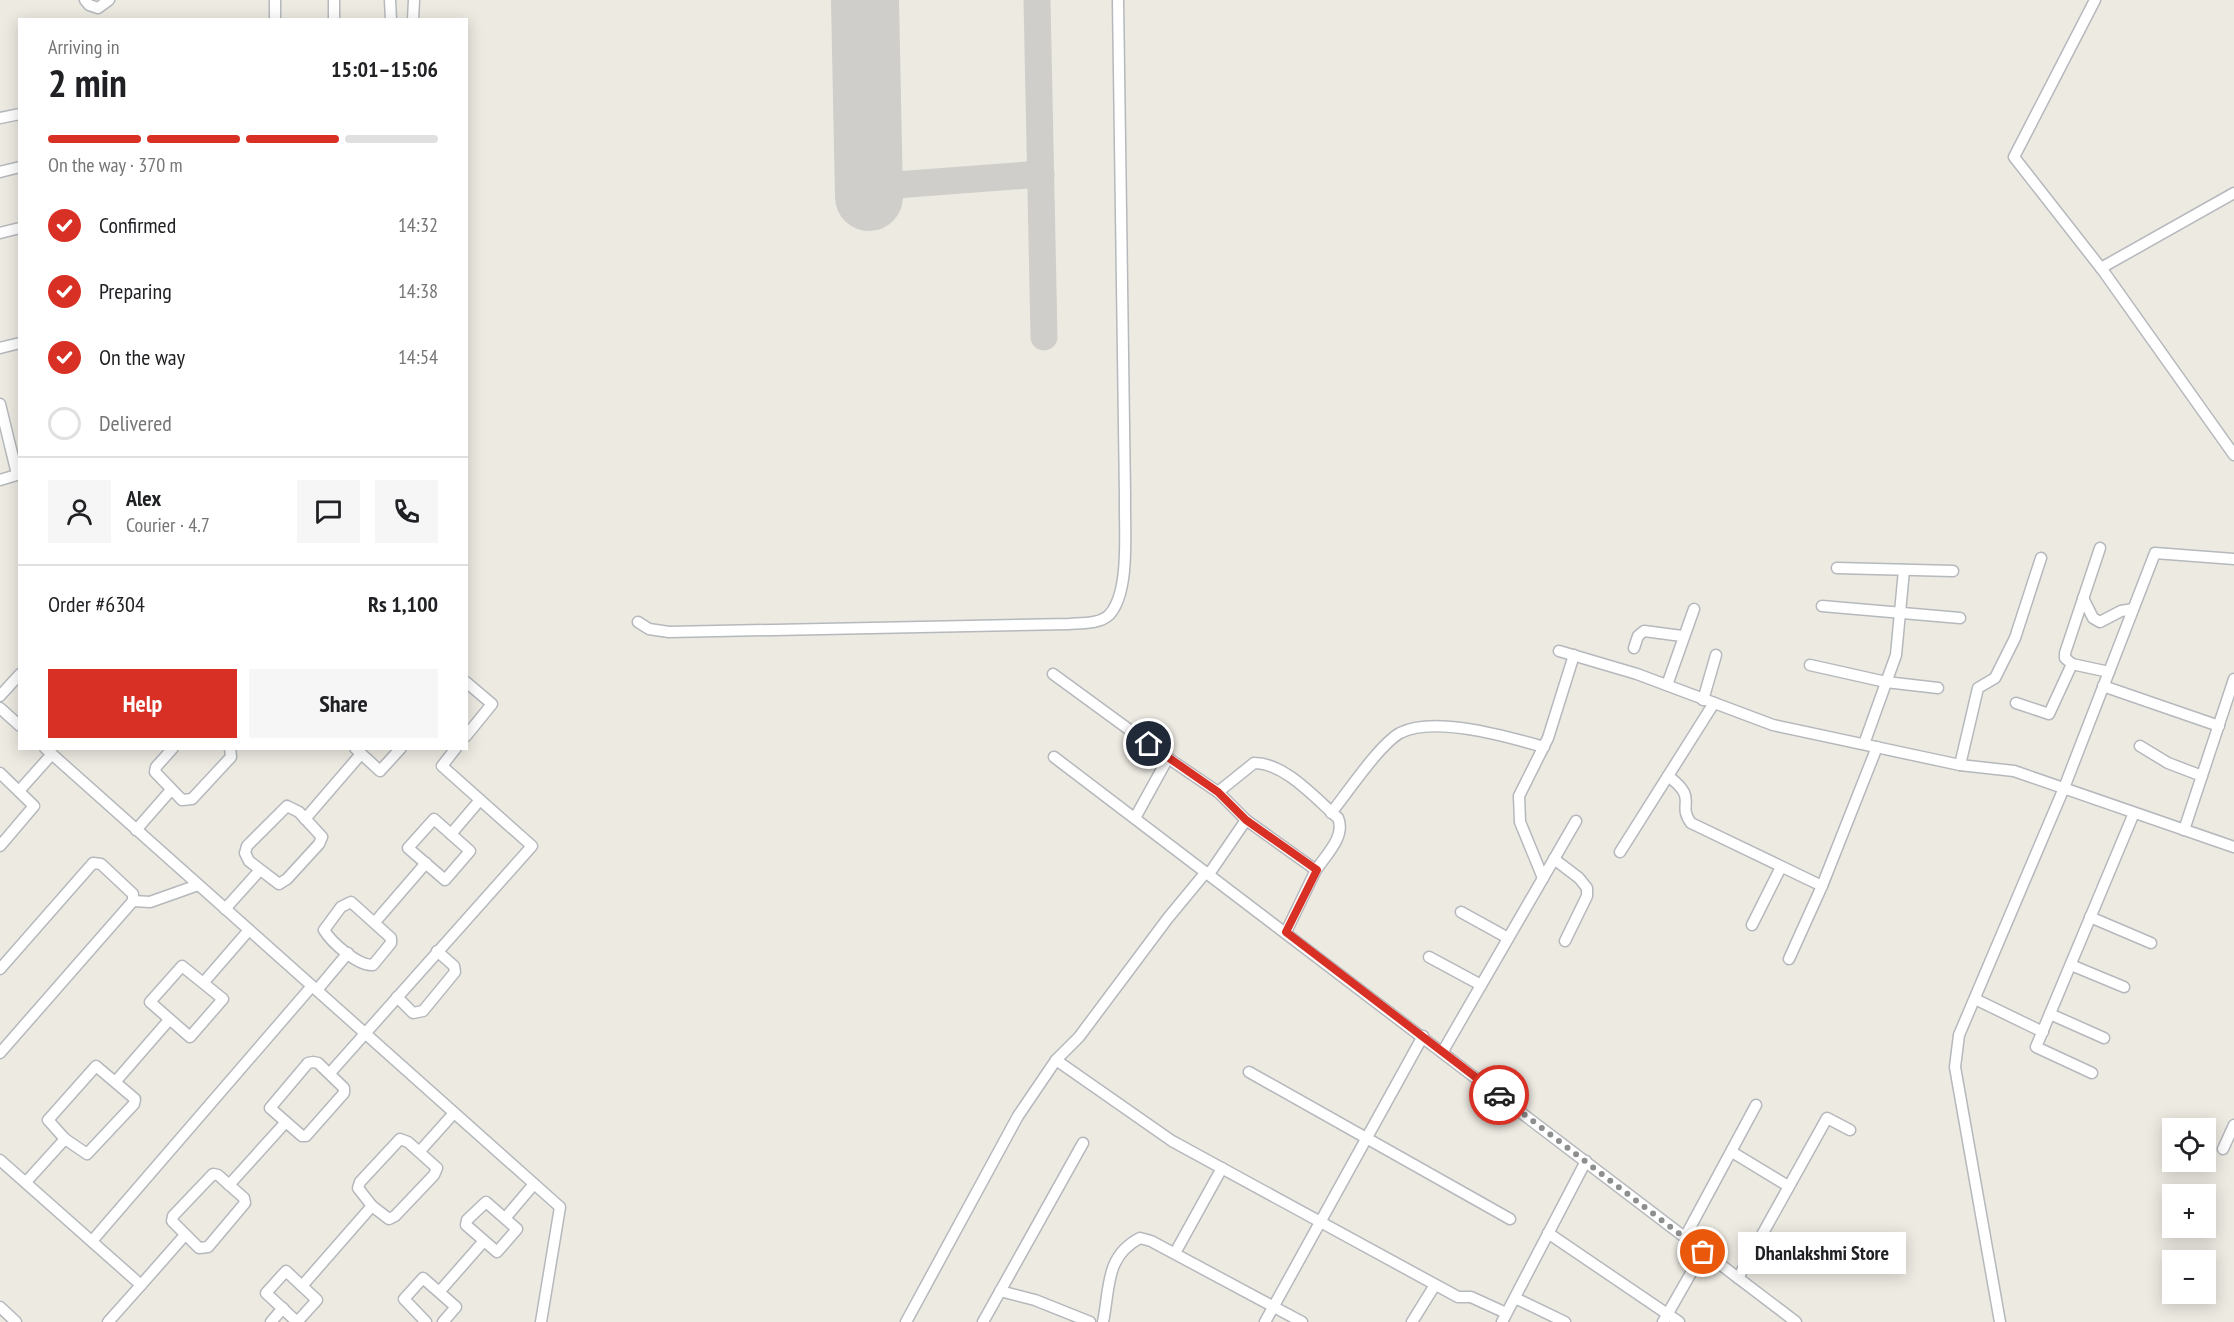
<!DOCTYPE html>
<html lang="en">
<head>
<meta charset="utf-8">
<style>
	body { margin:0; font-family:"PT Sans Narrow",sans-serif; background:#f6f6f6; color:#202124; height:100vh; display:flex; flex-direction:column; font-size:22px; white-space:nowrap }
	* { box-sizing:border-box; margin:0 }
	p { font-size:20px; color:#757577 }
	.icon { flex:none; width:33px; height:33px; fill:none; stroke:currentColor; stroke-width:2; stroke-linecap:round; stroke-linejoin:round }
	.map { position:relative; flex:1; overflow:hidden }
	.side { position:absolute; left:18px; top:18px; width:450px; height:732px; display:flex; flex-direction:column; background:#fff; border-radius:0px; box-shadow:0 3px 15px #0003 }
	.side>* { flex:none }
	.tools { position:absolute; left:2162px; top:1118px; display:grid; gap:12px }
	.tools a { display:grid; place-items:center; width:54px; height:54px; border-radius:0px; background:#fff; box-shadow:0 3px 15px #0003; font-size:30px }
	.pin { position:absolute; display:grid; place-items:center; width:51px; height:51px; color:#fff; margin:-26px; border:3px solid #fff; border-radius:50%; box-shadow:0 2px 6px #0007 }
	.courier { position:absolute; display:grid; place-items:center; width:60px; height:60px; margin:-30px; border:4px solid #d93025; border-radius:50%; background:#fff; color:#222; box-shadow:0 2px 8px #0007 }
	.bubble { position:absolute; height:42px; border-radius:0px; background:#fff; box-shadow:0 3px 15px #0003; font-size:20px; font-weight:700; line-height:42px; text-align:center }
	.overview em { font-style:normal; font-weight:700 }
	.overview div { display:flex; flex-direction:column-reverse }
	.overview { display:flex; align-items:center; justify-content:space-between; height:102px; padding:0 30px }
	h1 { font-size:39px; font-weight:700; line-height:45px }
	.bar { display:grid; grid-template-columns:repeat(4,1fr); gap:9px 6px; align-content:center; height:72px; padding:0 30px }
	.bar i { height:8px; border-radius:4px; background:#e0e0e0 }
	.bar .selected { background:#d93025 }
	.bar p { grid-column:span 4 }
	.line { display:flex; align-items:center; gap:15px; padding:0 30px; border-top:2px solid #e0e0e0 }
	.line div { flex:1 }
	.round { display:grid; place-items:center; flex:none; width:63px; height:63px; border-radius:0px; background:#f6f6f6 }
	ol { padding:0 30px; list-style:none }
	li { display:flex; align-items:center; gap:18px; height:66px }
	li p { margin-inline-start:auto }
	li .icon { padding:6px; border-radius:50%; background:#d93025; color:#fff; stroke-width:4 }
	li:last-child { color:#757577 }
	li i { width:33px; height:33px; border:3px solid #e0e0e0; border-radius:50% }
	.button { display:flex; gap:12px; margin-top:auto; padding:12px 30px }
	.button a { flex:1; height:69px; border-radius:0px; background:#d93025; color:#fff; font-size:24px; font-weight:700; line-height:69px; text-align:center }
	.button a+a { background:#f6f6f6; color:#202124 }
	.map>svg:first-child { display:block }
</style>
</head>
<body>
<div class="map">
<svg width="2234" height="1322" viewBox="0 0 2234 1322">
	<rect width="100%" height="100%" fill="#edeae2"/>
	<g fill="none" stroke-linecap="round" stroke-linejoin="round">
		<g stroke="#cfceca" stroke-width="27">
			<polyline points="1037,0 1044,337"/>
			<polyline points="869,187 1041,174"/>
		</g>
		<polyline stroke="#cfceca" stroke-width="68" points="865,0 869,197"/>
		<defs>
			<g id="minor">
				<polyline points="85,0 89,5 98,8 109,0"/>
				<polyline points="390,0 391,20"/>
				<polyline points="2095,0 2014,157 2104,272 2234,455"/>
				<polyline points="275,20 275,0"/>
				<polyline points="334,20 334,0"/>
				<polyline points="413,20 414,0"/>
				<polyline points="0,118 20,114"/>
				<polyline points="0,172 20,167"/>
				<polyline points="0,233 20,228"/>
				<polyline points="2101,268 2234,193"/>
				<polyline points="0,348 20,343"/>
				<polyline points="0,404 17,474"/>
				<polyline points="0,480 20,474"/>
				<polyline points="1837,568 1953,571"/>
				<polyline points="2083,598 2093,618 2100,622 2121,611 2133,609"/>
				<polyline points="1822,606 1960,618"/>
				<path d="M638 622 649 629 669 632 1069 624C1081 623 1100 624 1109 615 1131 592 1124 527 1125 496L1118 0"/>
				<polyline points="1634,648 1638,636 1644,631 1682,636"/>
				<polyline points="1559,651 1637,674 1773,725 1960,765 2014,771 2234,847"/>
				<polyline points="2072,664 2065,658 2065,653 2100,548"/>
				<polyline points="1810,665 1886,682 1938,688"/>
				<polyline points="1053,674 1168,758 1135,818"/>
				<polyline points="466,682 492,704 466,736"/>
				<polyline points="1667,685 1694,609"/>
				<polyline points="2103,686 2219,726"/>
				<polyline points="0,696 20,674"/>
				<polyline points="1703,700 1716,655"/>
				<polyline points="2016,703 2049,714 2072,664 2109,672"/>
				<polyline points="0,708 20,726"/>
				<polyline points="1864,744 1896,655 1904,570"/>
				<polyline points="2140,746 2168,763 2202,776"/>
				<polyline points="45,748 560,1207 541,1322"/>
				<polyline points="173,748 156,767 155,772 182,800 192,799 231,757 230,748"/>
				<polyline points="355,748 380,771 401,748"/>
				<polyline points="1054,757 1796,1322"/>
				<polyline points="1168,758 1218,792 1246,820"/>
				<polyline points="1960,765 1978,688 1995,678 2015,638 2041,558"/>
				<polyline points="0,773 34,806 0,846"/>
				<path d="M1668 776C1700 800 1676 803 1691 823L1822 886 1877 747"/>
				<polyline points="19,791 52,754"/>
				<path d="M1218 792 1254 763C1285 763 1315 798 1338 818 1346 836 1326 855 1316 870"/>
				<polygon points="287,806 299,812 322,837 319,844 287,879 279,884 249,861 245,853 247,846"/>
				<path d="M1331 813C1348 792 1379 745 1400 733 1434 715 1508 737 1544 747"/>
				<polyline points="305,819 361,754"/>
				<polygon points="434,819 470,851 445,880 408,848"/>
				<polyline points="136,830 171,790"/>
				<polyline points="2184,830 2234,679"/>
				<polyline points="451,834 480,800"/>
				<polyline points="1620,852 1714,703"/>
				<polyline points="1554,859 1579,878 1587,888 1587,896 1565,941"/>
				<polyline points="1209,874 1246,820 1316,870 1286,932"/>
				<polyline points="1543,878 1520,822 1519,796 1548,738 1574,655"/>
				<polyline points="133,901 150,902 198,885"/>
				<path d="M351 902 391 938V943L373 965C358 966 332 943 324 930L341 907Z"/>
				<polyline points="225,909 260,870"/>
				<polyline points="1461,912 1508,938"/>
				<polyline points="2090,917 2151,943"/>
				<polyline points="375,922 426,863"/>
				<polyline points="1752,925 1781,867"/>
				<polyline points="1429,957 1481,985"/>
				<polyline points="1789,959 1822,886"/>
				<polyline points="2071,965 2124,987"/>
				<polygon points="182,966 223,999 190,1037 150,1002"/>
				<polyline points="0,969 93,863 101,864 133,894 133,901 0,1053"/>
				<polyline points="204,982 249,930"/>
				<polyline points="317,990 348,953"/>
				<polyline points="397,997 413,1013 423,1011 455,972 454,966 437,951"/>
				<polyline points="1975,999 2043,1032"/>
				<polyline points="2050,1014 2104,1038"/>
				<polyline points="1443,1051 1576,821"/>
				<polyline points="1056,1060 1172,1141 1458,1297 1471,1297 1506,1313"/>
				<polygon points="313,1062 318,1063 344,1088 344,1093 306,1136 302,1136 270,1108 308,1063"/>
				<polygon points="96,1066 135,1099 134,1104 87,1154 65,1139 48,1120"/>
				<polyline points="1249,1072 1510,1219"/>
				<polyline points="330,1073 532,846 442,766 456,748"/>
				<polyline points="2092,1073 2036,1047 2134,813"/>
				<polyline points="116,1081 169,1020"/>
				<polygon points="400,1139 408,1142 437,1168 434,1175 395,1216 389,1219 372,1206 358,1188 360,1182"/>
				<polyline points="2223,1149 2234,1125"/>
				<polyline points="420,1151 454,1113"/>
				<polyline points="1732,1152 1788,1186"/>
				<polyline points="0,1160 141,1285 108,1322"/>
				<polygon points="213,1174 218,1175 244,1198 245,1203 208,1247 199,1248 172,1221 173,1216"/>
				<polyline points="26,1182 65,1139"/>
				<polyline points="229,1185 285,1123"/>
				<polygon points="486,1202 517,1229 497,1252 466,1225 467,1220"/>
				<polyline points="506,1217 534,1184"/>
				<polyline points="1548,1233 1679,1322"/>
				<polyline points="1685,1237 1756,1105"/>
				<polyline points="92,1241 312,986"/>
				<polyline points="1175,1253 1222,1168"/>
				<polygon points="286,1271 317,1300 297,1322 266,1293"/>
				<polyline points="1738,1278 1827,1118 1850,1130"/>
				<polyline points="141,1285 185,1235"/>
				<polyline points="302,1286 372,1206"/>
				<polyline points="440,1291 483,1242"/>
				<polyline points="1000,1291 1035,1300 1090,1322"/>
				<polyline points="1515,1298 1565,1322"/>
				<polyline points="0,1307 16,1322"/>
				<polyline points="271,1322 283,1308"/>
				<polyline points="426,1322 404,1299 423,1278 456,1307 443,1322"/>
				<polyline points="906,1322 1018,1116 1056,1060 1079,1037 1168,918 1206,872"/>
				<polyline points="983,1322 1083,1143"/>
				<path d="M1103 1322C1110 1288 1105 1256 1140 1238L1151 1241 1302 1322"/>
				<polyline points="1265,1322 1423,1036"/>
				<polyline points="1412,1322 1435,1285"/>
				<polyline points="1502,1322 1586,1161"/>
				<polyline points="1663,1322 1703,1252"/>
				<polyline points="2000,1322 1955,1067 1959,1035 2064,788 2155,553 2234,559"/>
			</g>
		</defs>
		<use href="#minor" stroke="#b5b8bc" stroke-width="13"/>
		<use href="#minor" stroke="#fff" stroke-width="10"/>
	</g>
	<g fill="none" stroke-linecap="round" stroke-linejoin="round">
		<polyline stroke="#8d8f8f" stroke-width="6" stroke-dasharray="0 10.8" points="1499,1095 1703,1252"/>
		<polyline stroke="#d93025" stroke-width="8" points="1149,744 1218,792 1246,820 1317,870 1286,932 1499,1095"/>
	</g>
</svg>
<div class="tools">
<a><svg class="icon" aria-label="locate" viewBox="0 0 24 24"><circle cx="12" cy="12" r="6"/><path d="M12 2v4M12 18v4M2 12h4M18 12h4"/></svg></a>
<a>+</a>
<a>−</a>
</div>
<div class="pin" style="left:1703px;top:1252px;background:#ea580c"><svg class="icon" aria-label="bag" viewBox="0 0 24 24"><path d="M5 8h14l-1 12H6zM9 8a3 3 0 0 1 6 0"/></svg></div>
<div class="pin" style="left:1149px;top:744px;background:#1f2937"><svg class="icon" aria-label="home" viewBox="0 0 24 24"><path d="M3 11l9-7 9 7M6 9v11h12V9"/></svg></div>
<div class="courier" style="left:1499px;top:1095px"><svg class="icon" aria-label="car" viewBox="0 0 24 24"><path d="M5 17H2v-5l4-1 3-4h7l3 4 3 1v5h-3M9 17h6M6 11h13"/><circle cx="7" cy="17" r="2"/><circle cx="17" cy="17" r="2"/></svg></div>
<div class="bubble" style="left:1738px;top:1232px;width:168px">Dhanlakshmi Store</div>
<section class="side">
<div class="overview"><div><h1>2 min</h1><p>Arriving in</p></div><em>15:01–15:06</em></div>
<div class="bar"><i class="selected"></i><i class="selected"></i><i class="selected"></i><i></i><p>On the way · 370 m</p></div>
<ol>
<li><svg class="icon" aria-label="check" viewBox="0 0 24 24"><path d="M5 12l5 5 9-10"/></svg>Confirmed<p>14:32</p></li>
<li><svg class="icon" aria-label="check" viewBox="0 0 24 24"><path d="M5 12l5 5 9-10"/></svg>Preparing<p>14:38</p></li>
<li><svg class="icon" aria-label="check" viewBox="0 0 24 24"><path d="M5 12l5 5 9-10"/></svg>On the way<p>14:54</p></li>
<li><i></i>Delivered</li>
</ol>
<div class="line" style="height:108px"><a class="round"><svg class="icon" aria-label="person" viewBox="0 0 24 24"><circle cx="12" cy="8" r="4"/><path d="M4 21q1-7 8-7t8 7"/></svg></a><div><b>Alex</b><p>Courier · 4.7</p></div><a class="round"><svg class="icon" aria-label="chat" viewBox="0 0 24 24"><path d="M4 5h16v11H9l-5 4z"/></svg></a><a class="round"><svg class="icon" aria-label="phone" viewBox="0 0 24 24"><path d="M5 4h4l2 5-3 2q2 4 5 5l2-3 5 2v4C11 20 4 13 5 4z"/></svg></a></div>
<div class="line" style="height:78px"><div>Order #6304</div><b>Rs 1,100</b></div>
<div class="button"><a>Help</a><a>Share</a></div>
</section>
</div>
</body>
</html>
